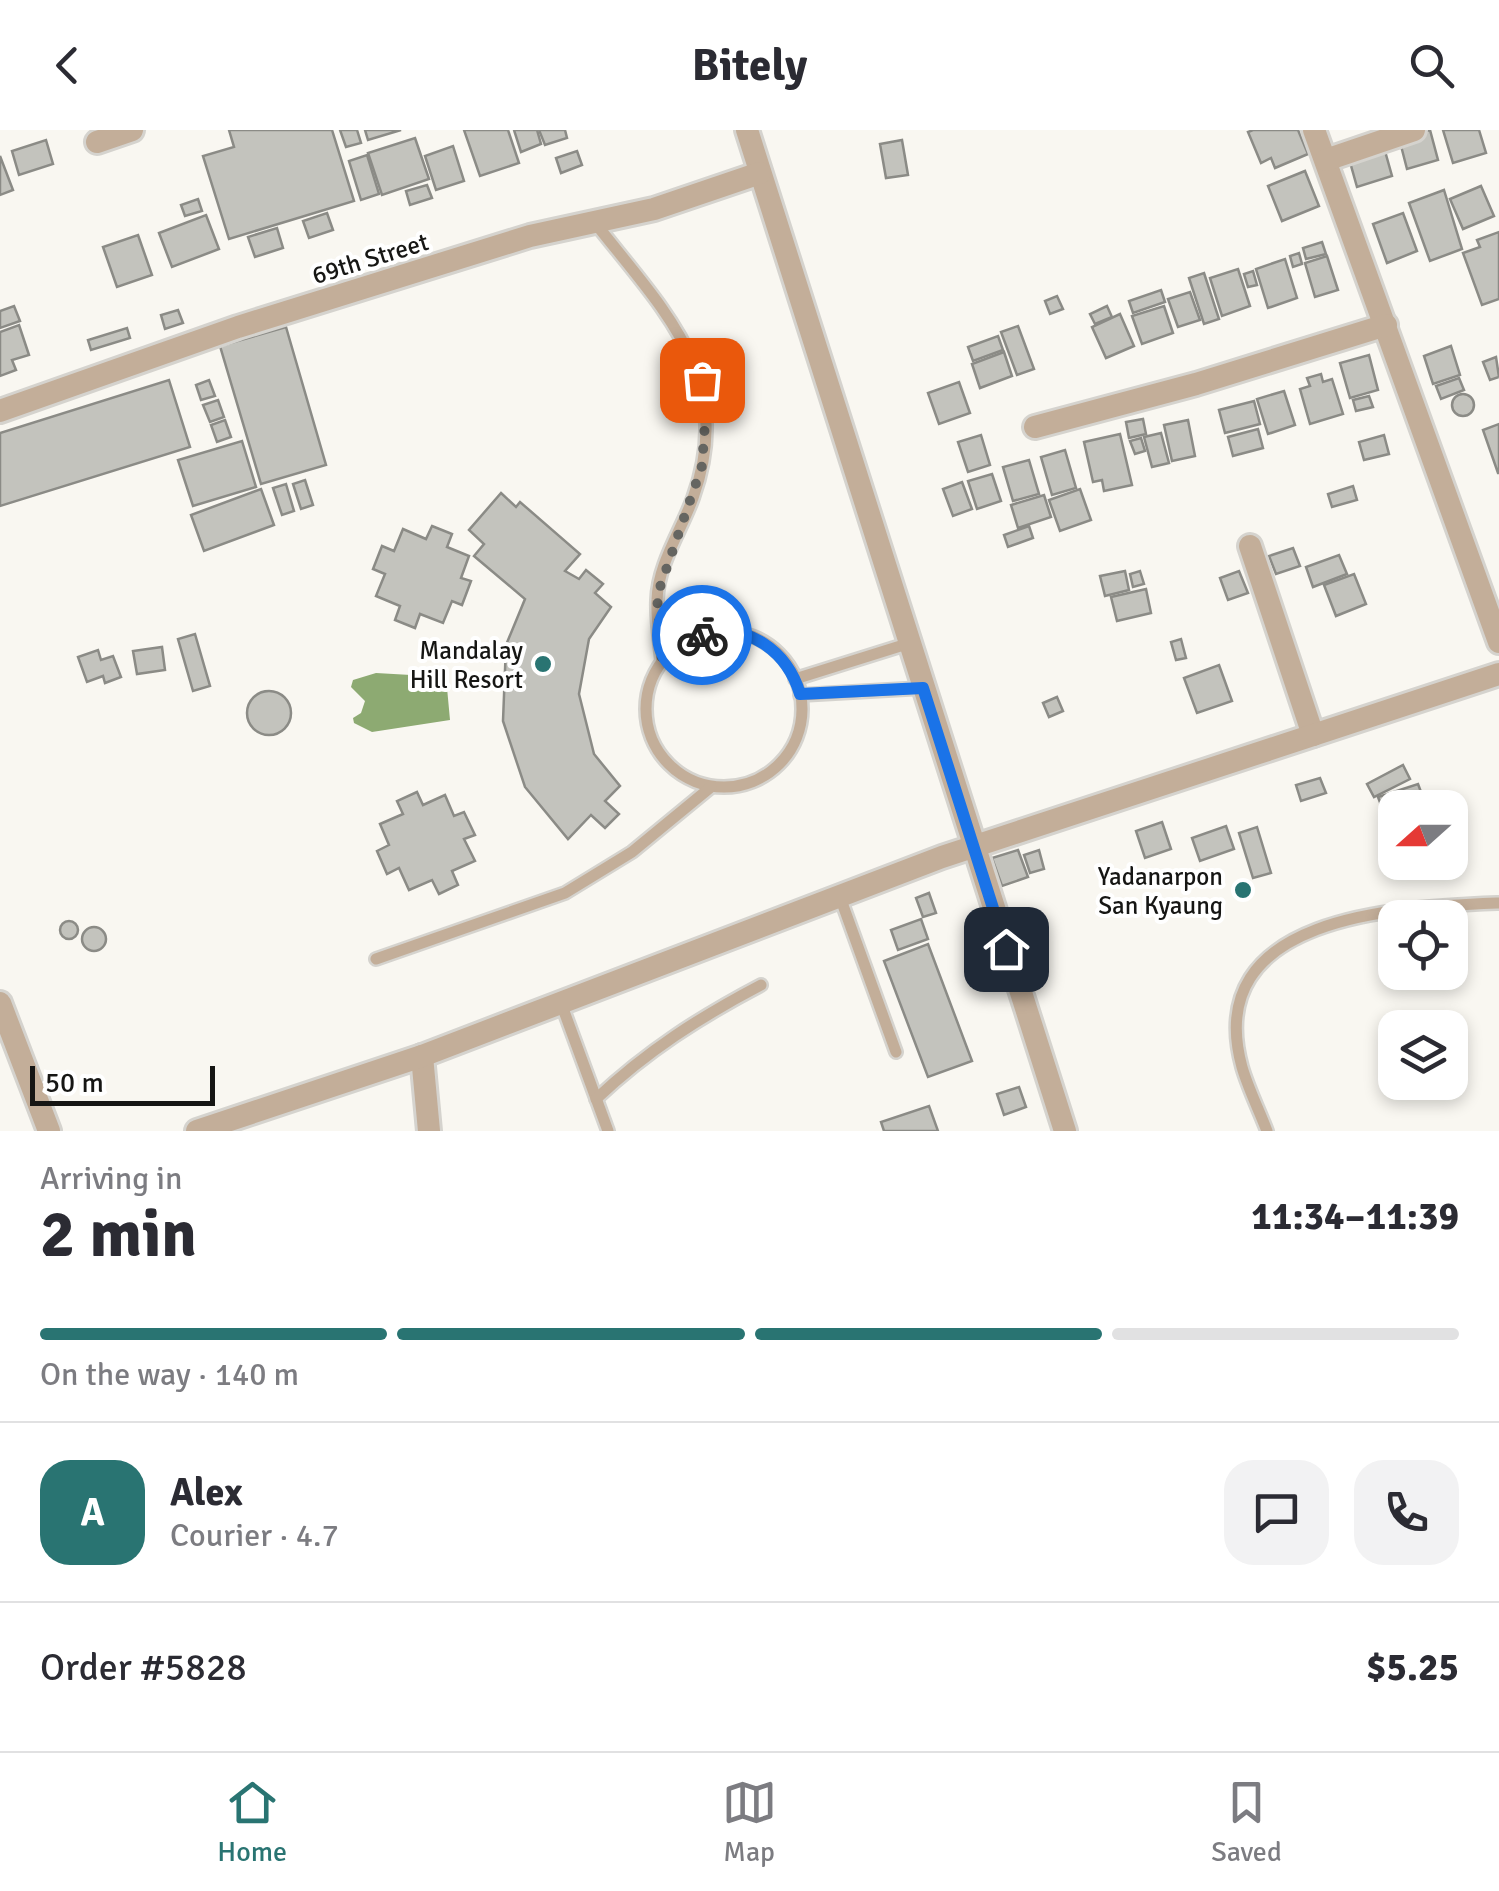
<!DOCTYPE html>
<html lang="en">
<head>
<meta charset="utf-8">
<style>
	body { margin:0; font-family:Signika,sans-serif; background:#f2f2f3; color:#2b2b33; height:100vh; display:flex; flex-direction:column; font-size:38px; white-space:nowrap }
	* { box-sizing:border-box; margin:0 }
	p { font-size:32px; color:#7c7c81 }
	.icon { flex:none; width:55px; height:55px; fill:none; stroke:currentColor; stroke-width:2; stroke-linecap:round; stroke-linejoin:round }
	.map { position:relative; height:1001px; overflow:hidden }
	.drawer { display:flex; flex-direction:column; background:#fff; flex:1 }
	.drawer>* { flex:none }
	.needle { width:65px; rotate:249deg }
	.tools { position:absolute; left:1378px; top:660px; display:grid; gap:20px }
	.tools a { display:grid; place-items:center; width:90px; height:90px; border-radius:20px; background:#fff; box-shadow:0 5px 15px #0003; font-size:50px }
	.scale { position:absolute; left:30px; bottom:25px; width:185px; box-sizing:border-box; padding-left:10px; border:5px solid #161614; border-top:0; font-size:28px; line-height:35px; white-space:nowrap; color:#161614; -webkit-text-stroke:8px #fff; paint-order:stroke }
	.pin { position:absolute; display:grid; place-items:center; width:85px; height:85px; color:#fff; margin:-42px; border-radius:20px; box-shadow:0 5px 15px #0006 }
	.courier { position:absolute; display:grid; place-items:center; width:100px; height:100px; margin:-50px; border:8px solid #1a73e8; border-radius:50%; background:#fff; color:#222; box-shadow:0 2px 12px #0007 }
	.headline em { font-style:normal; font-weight:700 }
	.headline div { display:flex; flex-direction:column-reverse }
	.headline { display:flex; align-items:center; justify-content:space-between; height:170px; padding:0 40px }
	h1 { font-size:65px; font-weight:700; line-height:75px }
	.bar { display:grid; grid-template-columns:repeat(4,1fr); gap:15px 10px; align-content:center; height:120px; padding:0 40px }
	.bar i { height:12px; border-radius:8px; background:#e1e1e2 }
	.bar .selected { background:#297472 }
	.bar p { grid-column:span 4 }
	.line { display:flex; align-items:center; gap:25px; padding:0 40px; border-top:2px solid #e1e1e2 }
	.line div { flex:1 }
	.round { display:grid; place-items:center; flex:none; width:105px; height:105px; border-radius:30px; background:#f2f2f3 }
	header { display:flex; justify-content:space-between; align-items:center; height:130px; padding:0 40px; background:#fff; font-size:45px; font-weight:700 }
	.tab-bar { display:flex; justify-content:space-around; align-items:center; height:140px; border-top:2px solid #e1e1e2; background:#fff; font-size:28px; color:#7c7c81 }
	.tab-bar a { display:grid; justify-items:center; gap:5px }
	.tab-bar .selected { color:#297472 }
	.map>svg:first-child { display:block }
</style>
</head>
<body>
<header><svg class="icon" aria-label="back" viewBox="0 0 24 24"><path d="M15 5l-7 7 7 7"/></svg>Bitely<svg class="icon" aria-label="search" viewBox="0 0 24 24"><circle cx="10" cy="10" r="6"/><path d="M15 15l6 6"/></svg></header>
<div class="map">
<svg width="1499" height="1001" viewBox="0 0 1499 1001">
	<rect width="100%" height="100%" fill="#f9f7f1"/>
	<polygon fill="#8daa72" points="376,543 446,547 450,590 372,602 354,593 353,588 361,583 365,571 351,557 353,550"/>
	<g fill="#c3c3bd" stroke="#8b8b86" stroke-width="2.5">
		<polygon points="229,0 332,0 354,71 229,109 203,26 234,17"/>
		<polygon points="340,0 357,0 361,13 346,17"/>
		<polygon points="365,0 401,0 368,10"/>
		<polygon points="464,0 508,0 519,33 480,46"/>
		<polygon points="514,0 537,0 541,14 521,22"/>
		<polygon points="539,0 565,0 567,8 545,15"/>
		<polygon points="1253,0 1298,0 1308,24 1275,38 1271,28 1261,33 1248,2"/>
		<polygon points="1430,0 1438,30 1407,39 1399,8"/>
		<polygon points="1443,0 1479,0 1486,23 1453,33"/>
		<polygon points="415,8 429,49 382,65 368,23"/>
		<polygon points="46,10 53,34 19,45 12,21"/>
		<polygon points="902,10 908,45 886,48 880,14"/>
		<polygon points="453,16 464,51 436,60 425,26"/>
		<polygon points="577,21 582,35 561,43 556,28"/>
		<polygon points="1385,21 1392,46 1357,57 1350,32"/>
		<polygon points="367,25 379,64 361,70 349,31"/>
		<polygon points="0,26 13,60 0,65"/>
		<polygon points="1305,41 1319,76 1282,91 1268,56"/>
		<polygon points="427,55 432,68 410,75 406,61"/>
		<polygon points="1481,56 1494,86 1463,99 1450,69"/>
		<polygon points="1444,60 1462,119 1430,131 1409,73"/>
		<polygon points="198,69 202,81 185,86 181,75"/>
		<polygon points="327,83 333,100 309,108 303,91"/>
		<polygon points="1403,83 1417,121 1387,133 1373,94"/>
		<polygon points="206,85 219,119 172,137 159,103"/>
		<polygon points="277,98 283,118 255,127 248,107"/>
		<polygon points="1499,102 1499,169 1482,175 1463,123 1480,117 1477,110"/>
		<polygon points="138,105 152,145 117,157 103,117"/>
		<polygon points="1322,112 1326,124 1306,129 1303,118"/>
		<polygon points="1299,123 1302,134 1293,137 1290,126"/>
		<polygon points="1327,126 1338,160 1315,167 1305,133"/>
		<polygon points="1285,129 1297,168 1268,178 1256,139"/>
		<polygon points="1238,139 1250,176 1222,186 1210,148"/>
		<polygon points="1253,141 1257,155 1248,157 1244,144"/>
		<polygon points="1204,143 1219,189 1204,194 1189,148"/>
		<polygon points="1161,160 1165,172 1133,183 1129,171"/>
		<polygon points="1190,162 1200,190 1178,197 1168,169"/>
		<polygon points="1057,166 1063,179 1050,184 1045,171"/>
		<polygon points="14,176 20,191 0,198 0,181"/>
		<polygon points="1107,176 1112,187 1095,194 1090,184"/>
		<polygon points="1164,176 1173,203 1142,214 1132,186"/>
		<polygon points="178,180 183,193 165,199 161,185"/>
		<polygon points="1120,184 1134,216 1106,228 1092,197"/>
		<polygon points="19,195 29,225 12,230 16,240 0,246 0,202"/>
		<polygon points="1018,196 1034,239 1017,245 1001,202"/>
		<polygon points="286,197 326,335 261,354 220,216"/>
		<polygon points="127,198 130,208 91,220 88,210"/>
		<polygon points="998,206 1003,220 973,231 968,217"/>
		<polygon points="1451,216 1460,245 1433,254 1424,226"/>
		<polygon points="1004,222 1012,246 980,258 972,234"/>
		<polygon points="1369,225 1378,260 1350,268 1340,233"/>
		<polygon points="1496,227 1499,247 1490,250 1483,232"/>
		<polygon points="1321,244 1323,252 1332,249 1343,284 1310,294 1300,259 1310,256 1307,248"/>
		<polygon points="1459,248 1464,260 1441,269 1436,256"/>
		<polygon points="169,250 190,317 0,376 0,303"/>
		<polygon points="209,250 215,266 201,270 196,255"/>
		<polygon points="959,252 970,283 939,294 928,263"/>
		<polygon points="1284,261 1295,295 1268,304 1257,269"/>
		<circle cx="1463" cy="275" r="11"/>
		<polygon points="1369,266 1373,277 1356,281 1353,270"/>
		<polygon points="218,270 224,287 210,292 203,275"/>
		<polygon points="1254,271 1260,294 1225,303 1219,280"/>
		<polygon points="1143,289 1146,304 1129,308 1126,292"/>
		<polygon points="225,290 231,307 217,312 211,295"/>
		<polygon points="1188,290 1195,326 1172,331 1164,295"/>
		<polygon points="1499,294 1499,343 1498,343 1483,300"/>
		<polygon points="1258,299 1263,318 1233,326 1228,307"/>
		<polygon points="1161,303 1169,333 1152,337 1144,307"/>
		<polygon points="1120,304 1132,355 1104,361 1102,350 1093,352 1084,312"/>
		<polygon points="981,305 990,335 968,342 958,312"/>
		<polygon points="1384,305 1389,324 1364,330 1359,312"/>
		<polygon points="1141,308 1145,321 1135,324 1130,311"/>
		<polygon points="242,311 256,357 193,376 178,330"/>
		<polygon points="1065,320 1076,358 1052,365 1041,327"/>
		<polygon points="1029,330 1039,364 1013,371 1003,337"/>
		<polygon points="992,344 1001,371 977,379 968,351"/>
		<polygon points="305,350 313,375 301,379 293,354"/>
		<polygon points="962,352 972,379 953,386 943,359"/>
		<polygon points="286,354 294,381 282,385 273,358"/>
		<polygon points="1353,356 1357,370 1332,377 1328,364"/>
		<polygon points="261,359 274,395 204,421 191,385"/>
		<polygon points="1080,359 1091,390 1060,401 1049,370"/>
		<polygon points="501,363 516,377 520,372 580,424 565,441 579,449 586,440 603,454 595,463 611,477 589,509 579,564 594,624 620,656 605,671 619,684 605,698 591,685 568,709 525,657 503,591 506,515 525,469 474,426 484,414 469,400"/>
		<polygon points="1044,365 1051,387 1018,398 1011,375"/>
		<polygon points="432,396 452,404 447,417 469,426 461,448 471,451 462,475 452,471 443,493 420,484 415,498 395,490 400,476 376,466 385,444 373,439 382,416 394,421 403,399 426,409"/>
		<polygon points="1029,396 1033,408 1008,417 1004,405"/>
		<polygon points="1293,418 1300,436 1276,444 1269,426"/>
		<polygon points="1339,425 1347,444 1313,457 1306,437"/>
		<polygon points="1125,441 1129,460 1105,466 1100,446"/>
		<polygon points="1140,441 1144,454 1133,457 1130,444"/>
		<polygon points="1239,441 1248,463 1228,470 1220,448"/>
		<polygon points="1354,444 1366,474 1336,486 1324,455"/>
		<polygon points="1146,459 1151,483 1117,491 1111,467"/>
		<polygon points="195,504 210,556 193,561 178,509"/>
		<polygon points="1181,509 1186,528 1176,530 1171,512"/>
		<polygon points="162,517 165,540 137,544 133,521"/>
		<polygon points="98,520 101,530 113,526 121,547 105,553 103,546 87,552 78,527"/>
		<polygon points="1219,535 1232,571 1197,583 1184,548"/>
		<circle cx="269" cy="583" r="22"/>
		<polygon points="1057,567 1063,581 1049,587 1043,573"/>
		<polygon points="1403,635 1410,649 1374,667 1367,654"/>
		<polygon points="1320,648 1326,663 1301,671 1296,655"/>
		<polygon points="1418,654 1427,678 1395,678 1395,689 1387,691 1378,667"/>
		<polygon points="417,662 423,675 445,665 454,686 464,682 475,705 464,709 475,731 452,741 458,755 439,764 432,750 409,760 399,738 387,744 377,721 389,715 380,694 403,684 397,671"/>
		<polygon points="1162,692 1171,719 1145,728 1136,701"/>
		<polygon points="1226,696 1234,719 1200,731 1192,708"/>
		<polygon points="1257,697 1271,743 1253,748 1239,703"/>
		<polygon points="1018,720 1028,747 1002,756 992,728"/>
		<polygon points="1039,720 1044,739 1030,743 1024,725"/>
		<polygon points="929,763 936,783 923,787 916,768"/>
		<polygon points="921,789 928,809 898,820 891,800"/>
		<circle cx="69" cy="800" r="9"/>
		<circle cx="94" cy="809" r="12"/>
		<polygon points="928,814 972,931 928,947 884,831"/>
		<polygon points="1019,957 1026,977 1004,985 997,964"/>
		<polygon points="929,976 938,1001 884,1001 881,992"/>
	</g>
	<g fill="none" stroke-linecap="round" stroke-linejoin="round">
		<defs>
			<g id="lane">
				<path d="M596 94C665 182 736 248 693 368 681 401 658 434 657 470 656 490 660 511 662 531"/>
				<circle cx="724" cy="579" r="78"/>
				<polyline points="795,549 910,513"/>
				<polyline points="800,565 923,558"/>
				<polyline points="840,767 896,922"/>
				<polyline points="376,829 565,763 632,722 711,657"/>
				<polyline points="561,873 608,1001"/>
				<path d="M596 969C647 921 700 887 761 855"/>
				<path d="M1267 1001C1259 980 1248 958 1242 937 1200 784 1400 777 1499 773"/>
			</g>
			<g id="street">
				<polyline points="747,0 1065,1001"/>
				<polyline points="1314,0 1499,512"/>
				<polyline points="97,12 132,0"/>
				<polyline points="1326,30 1414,0"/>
				<polyline points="0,281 238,197 530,106 654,79 760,43"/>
				<polyline points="1035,297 1196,254 1386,195"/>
				<polyline points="1250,416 1313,605"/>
				<polyline points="0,873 49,1001"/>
				<polyline points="422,926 429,1001"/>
				<polyline points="197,1001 422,926 942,727 1499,544"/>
			</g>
		</defs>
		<use href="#lane" stroke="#d5d3ce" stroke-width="16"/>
		<use href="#street" stroke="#d5d3ce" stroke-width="28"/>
		<use href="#lane" stroke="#c3ae99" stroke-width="11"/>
		<use href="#street" stroke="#c3ae99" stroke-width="22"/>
	</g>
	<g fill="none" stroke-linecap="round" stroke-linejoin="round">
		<polyline stroke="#656561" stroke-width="10" stroke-dasharray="0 18" points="702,505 675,518 662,532 657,466 702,336 706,278 702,250"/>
		<path stroke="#1a73e8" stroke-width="12" d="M702 505C748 492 787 521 800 564L923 558 1006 819"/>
	</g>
	<g fill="#297472" stroke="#fff" stroke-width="4">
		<circle cx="543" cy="534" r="10"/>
		<circle cx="1243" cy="760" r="10"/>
	</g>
	<g text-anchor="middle" stroke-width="8" stroke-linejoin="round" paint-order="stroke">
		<g font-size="25" fill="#161614" stroke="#fff">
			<text transform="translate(370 128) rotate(-17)" y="9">69th Street</text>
		</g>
		<g font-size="25" fill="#161614" stroke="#fff" text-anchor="end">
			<text x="523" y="529">Mandalay<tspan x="523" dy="29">Hill Resort</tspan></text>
			<text x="1223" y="755">Yadanarpon<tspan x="1223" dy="29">San Kyaung</tspan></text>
		</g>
	</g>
</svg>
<div class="tools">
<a><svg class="needle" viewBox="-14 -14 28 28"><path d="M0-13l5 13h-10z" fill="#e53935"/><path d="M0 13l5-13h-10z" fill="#7c7c81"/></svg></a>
<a><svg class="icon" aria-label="locate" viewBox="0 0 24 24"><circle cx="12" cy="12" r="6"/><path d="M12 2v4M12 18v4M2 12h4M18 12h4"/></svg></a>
<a><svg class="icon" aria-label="layers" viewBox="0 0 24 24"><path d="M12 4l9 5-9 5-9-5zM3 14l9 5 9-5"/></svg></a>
</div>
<div class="scale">50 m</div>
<div class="pin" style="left:702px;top:250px;background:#ea580c"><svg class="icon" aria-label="bag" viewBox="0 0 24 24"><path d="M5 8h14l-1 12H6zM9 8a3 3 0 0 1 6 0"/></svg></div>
<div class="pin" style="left:1006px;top:819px;background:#1f2937"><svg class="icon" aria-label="home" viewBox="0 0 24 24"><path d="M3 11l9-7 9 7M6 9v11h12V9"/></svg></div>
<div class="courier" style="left:702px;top:505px"><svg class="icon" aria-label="bike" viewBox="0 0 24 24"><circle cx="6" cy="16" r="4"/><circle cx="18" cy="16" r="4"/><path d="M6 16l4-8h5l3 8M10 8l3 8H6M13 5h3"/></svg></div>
</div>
<section class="drawer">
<div class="headline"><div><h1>2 min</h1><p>Arriving in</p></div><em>11:34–11:39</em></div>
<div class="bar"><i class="selected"></i><i class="selected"></i><i class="selected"></i><i></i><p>On the way · 140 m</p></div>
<div class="line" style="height:180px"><b class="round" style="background:#297472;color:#fff">A</b><div><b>Alex</b><p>Courier · 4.7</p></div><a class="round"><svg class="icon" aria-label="chat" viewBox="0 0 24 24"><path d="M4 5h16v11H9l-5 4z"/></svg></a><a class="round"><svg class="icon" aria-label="phone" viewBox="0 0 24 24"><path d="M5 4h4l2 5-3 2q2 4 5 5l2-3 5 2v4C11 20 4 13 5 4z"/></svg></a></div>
<div class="line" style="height:130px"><div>Order #5828</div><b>$5.25</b></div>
</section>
<nav class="tab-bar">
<a class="selected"><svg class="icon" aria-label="home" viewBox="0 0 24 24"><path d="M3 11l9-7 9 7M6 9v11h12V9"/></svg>Home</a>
<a><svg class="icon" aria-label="map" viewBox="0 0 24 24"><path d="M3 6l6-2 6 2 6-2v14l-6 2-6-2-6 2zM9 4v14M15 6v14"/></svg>Map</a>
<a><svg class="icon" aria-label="saved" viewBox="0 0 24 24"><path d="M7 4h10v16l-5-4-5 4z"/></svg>Saved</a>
</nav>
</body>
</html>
